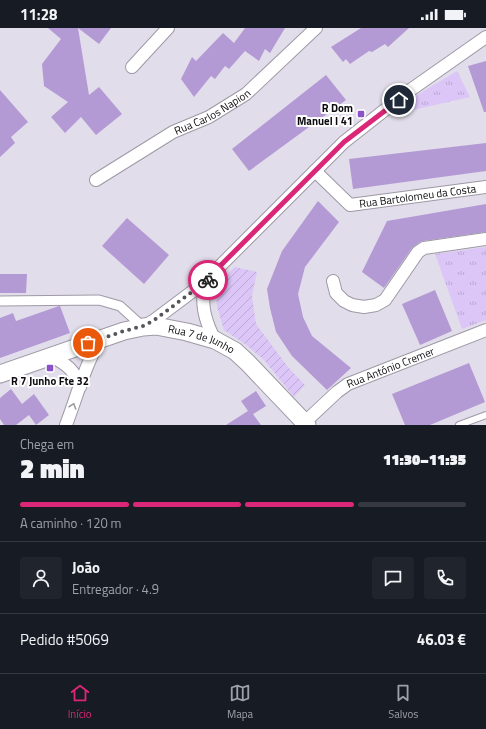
<!DOCTYPE html>
<html lang="pt">
<head>
<meta charset="utf-8">
<style>
	body { margin:0; font-family:"Titillium Web",sans-serif; background:#20242c; color:#f1f3f6; height:100vh; display:flex; flex-direction:column; font-size:15px; white-space:nowrap }
	* { box-sizing:border-box; margin:0 }
	p { font-size:13px; color:#9ea1a6 }
	.icon { flex:none; width:22px; height:22px; fill:none; stroke:currentColor; stroke-width:2; stroke-linecap:round; stroke-linejoin:round }
	.map { position:relative; height:397px; overflow:hidden }
	.sheet { display:flex; flex-direction:column; background:#171b24; flex:1 }
	.sheet>* { flex:none }
	.pin { position:absolute; display:grid; place-items:center; width:34px; height:34px; color:#fff; margin:-17px; border:2px solid #fff; border-radius:50%; box-shadow:0 1px 4px #0007 }
	.courier { position:absolute; display:grid; place-items:center; width:40px; height:40px; margin:-20px; border:3px solid #db2777; border-radius:50%; background:#fff; color:#222; box-shadow:0 1px 5px #0007 }
	.headline em { font-style:normal; font-weight:800 }
	.headline div { display:flex; flex-direction:column-reverse }
	.headline { display:flex; align-items:center; justify-content:space-between; height:68px; padding:0 20px }
	h1 { font-size:26px; font-weight:800; line-height:30px }
	.bar { display:grid; grid-template-columns:repeat(4,1fr); gap:6px 4px; align-content:center; height:48px; padding:0 20px }
	.bar i { height:5px; border-radius:3px; background:#363941 }
	.bar .active { background:#db2777 }
	.bar p { grid-column:span 4 }
	.line { display:flex; align-items:center; gap:10px; padding:0 20px; border-top:1px solid #363941 }
	.line div { flex:1 }
	.round { display:grid; place-items:center; flex:none; width:42px; height:42px; border-radius:4px; background:#20242c }
	.status { display:flex; justify-content:space-between; align-items:center; height:28px; padding:0 20px; background:#171b24; direction:ltr }
	.status svg { height:11px; fill:currentColor }
	.tab-bar { display:flex; justify-content:space-around; align-items:center; height:56px; border-top:1px solid #363941; background:#171b24; font-size:11px; color:#9ea1a6 }
	.tab-bar a { display:grid; justify-items:center; gap:2px }
	.tab-bar .active { color:#db2777 }
	.map>svg:first-child { display:block }
</style>
</head>
<body>
<div class="status"><b>11:28</b><svg viewBox="0 0 49 12"><path d="M0 12V9h3v3zM5 12V6h3v6zM10 12V3h3v9zM15 12V0h3v12zM26 1h20v11H26zM47 4h2v5h-2z"/></svg></div>
<div class="map">
<svg width="486" height="397" viewBox="0 0 486 397">
	<defs>
		<pattern id="park-tufts" width="24" height="20" patternUnits="userSpaceOnUse"><rect width="24" height="20" fill="#dbc6f7"/><path d="M3 7l-1-3M5 7V3M7 7l1-3M15 17l-1-3M17 17v-4M19 17l1-3" fill="none" stroke="#bba9d3"/></pattern>
		<pattern id="garden-furrows" width="10" height="10" patternUnits="userSpaceOnUse"><rect width="10" height="10" fill="#dbc6f7"/><path d="M-1 1l2-2M0 10L10 0M9 11l2-2" fill="none" stroke="#bba9d3"/></pattern>
	</defs>
	<rect width="100%" height="100%" fill="#e2ddea"/>
	<g fill="url(#park-tufts)">
		<polygon points="457,43 470,69 413,82 407,73"/>
		<polygon points="486,219 486,292 462,301 435,226"/>
	</g>
	<polygon fill="url(#garden-furrows)" points="235,239 257,244 252,268 256,296 288,339 305,357 294,369 264,332 245,316 224,302 217,279 216,263 223,250"/>
	<g fill="#b39ad5">
		<polygon points="48,0 78,0 89,67 99,59 122,86 96,107 81,89 65,105 51,89 68,74 44,58 42,36 61,11"/>
		<polygon points="78,0 111,0 99,16"/>
		<polygon points="245,0 285,0 270,25 265,21 259,33 245,23 229,41 225,38 215,51 211,48 194,69 181,51 192,29 196,33 223,5 234,15"/>
		<polygon points="361,0 409,0 388,19 385,16 372,24 369,23 350,36 346,31 343,34 331,19"/>
		<polygon points="486,33 486,84 484,84 468,38"/>
		<polygon points="326,47 346,72 249,143 232,121"/>
		<polygon points="0,62 28,94 11,109 15,115 0,129"/>
		<polygon points="486,115 486,143 353,161 349,131"/>
		<polygon points="318,173 339,194 305,239 298,266 303,289 312,308 351,340 327,362 292,328 276,304 270,280 267,261 282,223"/>
		<polygon points="486,176 486,204 423,213 420,214 412,220 384,260 362,244 387,193"/>
		<polygon points="127,190 169,227 144,256 102,218"/>
		<polygon points="0,246 27,246 26,265 0,265"/>
		<polygon points="435,262 452,303 420,317 402,276"/>
		<polygon points="59,278 60,278 70,305 0,330 0,290 13,285 16,293"/>
		<polygon points="469,335 485,374 430,397 405,397 392,366"/>
		<polygon points="11,361 22,376 34,366 49,387 36,397 29,387 16,397 4,397 0,391 0,370"/>
		<polygon points="256,363 266,378 253,386 261,397 226,397 248,383 241,373"/>
	</g>
	<g fill="none" stroke-linecap="round" stroke-linejoin="round">
		<defs>
			<polyline id="service" points="459,397 486,387"/>
			<polyline id="pedestrian" points="0,273 99,272 120,278 143,299"/>
			<g id="minor">
				<polyline points="132,39 168,0"/>
				<path id="s1" d="M315 143 350 177 486 159"/>
				<path id="s2" d="M96 152 173 104 209 89 246 66 316 0"/>
				<path d="M209 251C208 254 206 257 205 260 200 277 207 297 215 312"/>
				<polyline points="333,253 336,265 344,273 352,277 364,279 376,277 385,272 418,224 424,220 486,211"/>
				<polyline points="144,298 153,293 209,251 219,239 344,114 409,63 486,9"/>
				<path d="M51 328C66 336 75 342 80 359"/>
				<path id="s3" d="M305 394 337 364 348 356 486 302"/>
				<path d="M66 397C77 368 85 337 101 310"/>
			</g>
			<g id="secondary">
				<path id="s4" d="M0 346 124 303 143 299 156 298 187 304 215 312 235 323 248 335 307 397"/>
			</g>
		</defs>
		<use href="#service" stroke="#9e99a5" stroke-width="8"/>
		<use href="#pedestrian" stroke="#9e99a5" stroke-width="11"/>
		<use href="#minor" stroke="#9e99a5" stroke-width="14"/>
		<use href="#secondary" stroke="#9e99a5" stroke-width="19"/>
		<use href="#service" stroke="#fff" stroke-width="6"/>
		<use href="#pedestrian" stroke="#fff" stroke-width="9"/>
		<use href="#minor" stroke="#fff" stroke-width="12"/>
		<use href="#secondary" stroke="#fff" stroke-width="17"/>
	</g>
	<defs><path id="oneway-chevron" d="M-2-3.5L2.5 0L-2 3.5" fill="none" stroke-width="1.6" stroke-linecap="round" stroke-linejoin="round"/></defs>
	<use stroke="#9e9d9f" href="#oneway-chevron" transform="translate(73 378) rotate(-71)"/>
	<g fill="none" stroke-linecap="round" stroke-linejoin="round">
		<polyline stroke="#57545b" stroke-width="4" stroke-dasharray="0 7.2" points="88,315 124,303 143,298 153,293 208,252"/>
		<polyline stroke="#db2777" stroke-width="5" points="208,252 219,239 344,114 399,72"/>
	</g>
	<g fill="#8c51c7" stroke="#fff" stroke-width="1.5">
		<rect x="357" y="82" width="8" height="8" rx="2"/>
		<rect x="46" y="336" width="8" height="8" rx="2"/>
	</g>
	<g text-anchor="middle" stroke-width="4" stroke-linejoin="round" paint-order="stroke">
		<g font-size="11" font-weight="bold" fill="#0c0a0e" stroke="#fff" text-anchor="end">
			<text x="353" y="84">R Dom<tspan x="353" dy="13">Manuel I 41</tspan></text>
			<text x="50" y="357" text-anchor="middle">R 7 Junho Fte 32</text>
		</g>
		<g font-size="11" fill="#0c0a0e" stroke="#fff">
			<text dy="4" stroke="none"><textPath href="#s2" startOffset="135">Rua Carlos Napion</textPath></text>
			<text dy="4" stroke="none"><textPath href="#s1" startOffset="117">Rua Bartolomeu da Costa</textPath></text>
			<text dy="4" stroke="none"><textPath href="#s4" startOffset="211">Rua 7 de Junho</textPath></text>
			<text dy="4" stroke="none"><textPath href="#s3" startOffset="103">Rua António Cremer</textPath></text>
		</g>
	</g>
</svg>
<div class="pin" style="left:88px;top:315px;background:#ea580c"><svg class="icon" aria-label="bag" viewBox="0 0 24 24"><path d="M5 8h14l-1 12H6zM9 8a3 3 0 0 1 6 0"/></svg></div>
<div class="pin" style="left:399px;top:72px;background:#1f2937"><svg class="icon" aria-label="home" viewBox="0 0 24 24"><path d="M3 11l9-7 9 7M6 9v11h12V9"/></svg></div>
<div class="courier" style="left:208px;top:252px"><svg class="icon" aria-label="bike" viewBox="0 0 24 24"><circle cx="6" cy="16" r="4"/><circle cx="18" cy="16" r="4"/><path d="M6 16l4-8h5l3 8M10 8l3 8H6M13 5h3"/></svg></div>
</div>
<section class="sheet">
<div class="headline"><div><h1>2 min</h1><p>Chega em</p></div><em>11:30–11:35</em></div>
<div class="bar"><i class="active"></i><i class="active"></i><i class="active"></i><i></i><p>A caminho · 120 m</p></div>
<div class="line" style="height:72px"><a class="round"><svg class="icon" aria-label="person" viewBox="0 0 24 24"><circle cx="12" cy="8" r="4"/><path d="M4 21q1-7 8-7t8 7"/></svg></a><div><b>João</b><p>Entregador · 4.9</p></div><a class="round"><svg class="icon" aria-label="chat" viewBox="0 0 24 24"><path d="M4 5h16v11H9l-5 4z"/></svg></a><a class="round"><svg class="icon" aria-label="phone" viewBox="0 0 24 24"><path d="M5 4h4l2 5-3 2q2 4 5 5l2-3 5 2v4C11 20 4 13 5 4z"/></svg></a></div>
<div class="line" style="height:52px"><div>Pedido #5069</div><b>46.03 €</b></div>
</section>
<nav class="tab-bar">
<a class="active"><svg class="icon" aria-label="home" viewBox="0 0 24 24"><path d="M3 11l9-7 9 7M6 9v11h12V9"/></svg>Início</a>
<a><svg class="icon" aria-label="map" viewBox="0 0 24 24"><path d="M3 6l6-2 6 2 6-2v14l-6 2-6-2-6 2zM9 4v14M15 6v14"/></svg>Mapa</a>
<a><svg class="icon" aria-label="saved" viewBox="0 0 24 24"><path d="M7 4h10v16l-5-4-5 4z"/></svg>Salvos</a>
</nav>
</body>
</html>
